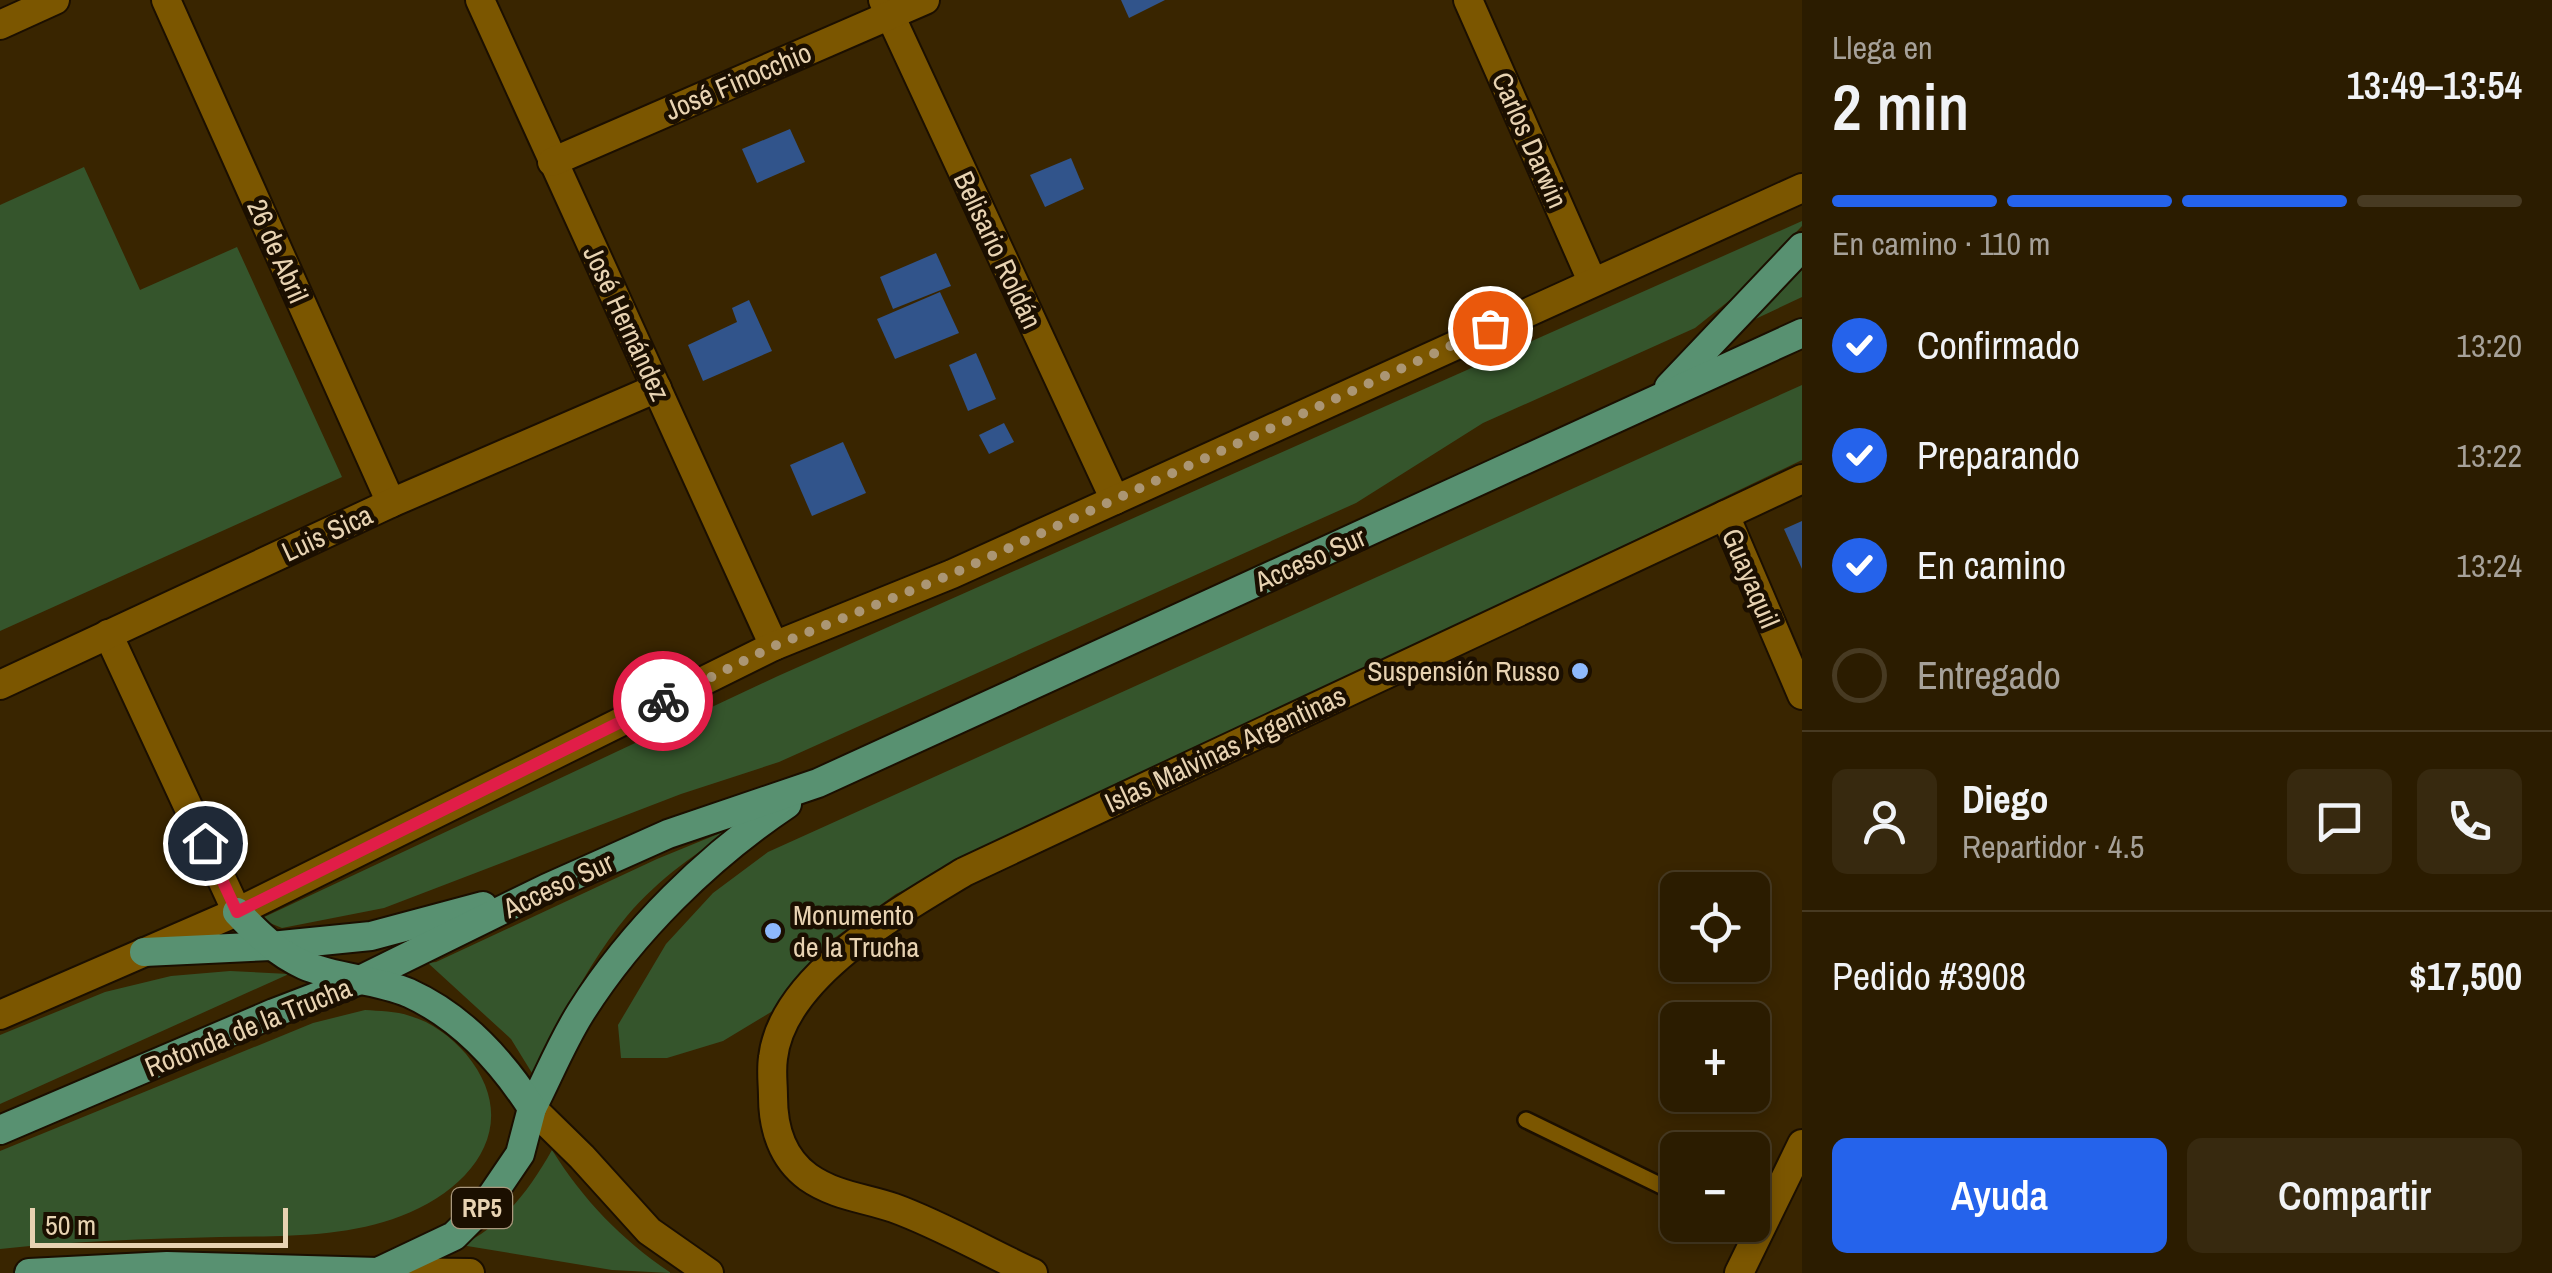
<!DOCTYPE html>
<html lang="es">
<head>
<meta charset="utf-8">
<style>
	body { margin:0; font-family:"Archivo Narrow",sans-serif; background:#37290f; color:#f1f3f6; height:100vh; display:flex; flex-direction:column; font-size:38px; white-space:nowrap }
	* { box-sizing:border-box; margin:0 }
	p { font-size:32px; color:#a6a199 }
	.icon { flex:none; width:55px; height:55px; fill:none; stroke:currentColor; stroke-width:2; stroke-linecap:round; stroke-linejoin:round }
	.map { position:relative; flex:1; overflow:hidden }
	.panel { display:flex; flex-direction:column; background:#2b1c00; width:750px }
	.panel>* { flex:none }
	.tools { position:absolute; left:1660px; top:872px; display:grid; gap:20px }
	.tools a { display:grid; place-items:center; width:110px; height:110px; border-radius:15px; background:#2b1c00; box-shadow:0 5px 15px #0003,0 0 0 2px #473a22; font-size:50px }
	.scale { position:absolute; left:30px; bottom:25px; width:258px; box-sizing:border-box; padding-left:10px; border:5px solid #e8d3b2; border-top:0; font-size:28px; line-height:35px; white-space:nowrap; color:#e8d3b2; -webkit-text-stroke:8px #1b0f00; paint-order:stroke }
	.pin { position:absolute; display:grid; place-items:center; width:85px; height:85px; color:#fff; margin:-42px; border:5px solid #fff; border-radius:50%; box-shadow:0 2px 10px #0007 }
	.courier { position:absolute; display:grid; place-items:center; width:100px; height:100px; margin:-50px; border:8px solid #e11d48; border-radius:50%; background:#fff; color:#222; box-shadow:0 2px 12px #0007 }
	.overview em { font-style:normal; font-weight:600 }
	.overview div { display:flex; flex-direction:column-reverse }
	.overview { display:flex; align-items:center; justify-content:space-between; height:170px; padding:0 30px }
	h1 { font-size:65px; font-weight:600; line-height:75px }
	.bar { display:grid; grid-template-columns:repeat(4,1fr); gap:15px 10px; align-content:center; height:120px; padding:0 30px }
	.bar i { height:12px; border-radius:8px; background:#473a22 }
	.bar .active { background:#2563eb }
	.bar p { grid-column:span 4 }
	.line { display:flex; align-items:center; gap:25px; padding:0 30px; border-top:2px solid #473a22 }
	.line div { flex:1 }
	.round { display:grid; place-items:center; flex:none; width:105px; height:105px; border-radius:15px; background:#37290f }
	ol { padding:0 30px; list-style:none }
	li { display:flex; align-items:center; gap:30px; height:110px }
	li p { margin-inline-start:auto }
	li .icon { padding:10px; border-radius:50%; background:#2563eb; color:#fff; stroke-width:4 }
	li:last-child { color:#a6a199 }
	li i { width:55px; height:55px; border:5px solid #473a22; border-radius:50% }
	.button { display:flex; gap:20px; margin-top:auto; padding:20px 30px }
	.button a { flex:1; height:115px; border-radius:15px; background:#2563eb; color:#fff; font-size:40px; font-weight:600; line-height:115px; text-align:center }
	.button a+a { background:#37290f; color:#f1f3f6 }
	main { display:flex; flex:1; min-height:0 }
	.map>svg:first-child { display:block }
</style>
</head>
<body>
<main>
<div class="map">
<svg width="1802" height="1273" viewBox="0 0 1802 1273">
	<rect width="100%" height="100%" fill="#392500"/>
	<g fill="#35552c">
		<polygon points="84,167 140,290 237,247 342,477 0,631 0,205"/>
		<polygon points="1802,221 1802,226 1735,296 1695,328 1483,423 1356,503 779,762 681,794 384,908 282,928 260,919 778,676"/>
		<polygon points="1802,268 1802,297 1749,322"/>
		<polygon points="1802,385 1802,460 896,894 826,944 781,1006 723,1041 667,1058 621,1058 618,1025 666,944 713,893 768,852"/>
		<path d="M740 825C699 851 659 878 627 916 588 963 561 1020 532 1073L511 1039 428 963 436 962 657 859Z"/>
		<polygon points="230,971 289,974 0,1104 0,1035 105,992 171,976"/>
		<path d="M365 1010C379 1011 396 1011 410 1016 432 1022 451 1037 466 1054 524 1124 473 1189 401 1216 344 1238 280 1236 220 1237 147 1239 73 1241 0 1249V1151L313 1023Z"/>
		<path d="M552 1150C584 1201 622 1240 671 1273L612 1270 461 1245C502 1227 530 1189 552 1150Z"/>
	</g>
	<g fill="#31548b">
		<polygon points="1121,0 1165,0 1129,18"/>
		<polygon points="790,129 805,162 757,183 742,149"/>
		<polygon points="1071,158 1084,189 1045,207 1030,175"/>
		<polygon points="936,253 951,286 893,309 880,277"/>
		<polygon points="940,292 959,333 895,359 877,319"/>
		<polygon points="749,300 772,351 703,381 688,345 737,322 732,308"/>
		<polygon points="976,353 996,399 968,411 949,365"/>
		<polygon points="1004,423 1014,442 989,454 979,435"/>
		<polygon points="843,442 866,493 812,516 790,465"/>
		<polygon points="1802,521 1802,569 1784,529"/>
	</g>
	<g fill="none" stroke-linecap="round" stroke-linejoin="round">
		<defs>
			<g id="service">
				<polyline points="1526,1120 1678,1194"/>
				<polyline points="1740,1225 1758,1234"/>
			</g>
			<g id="minor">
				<polyline points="166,0 391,503"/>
				<polyline points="480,0 774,646"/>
				<polyline points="883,0 1115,500"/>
				<polyline points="1468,0 1592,281"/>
				<polyline points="0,25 55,0"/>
				<polyline points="552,162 925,0"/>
				<polyline points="1725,515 1802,695"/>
				<polyline points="108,634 237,912"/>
				<polyline points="0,685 391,503 657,388"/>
				<polyline points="0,1015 237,912 774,646 952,574 1802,188"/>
				<path d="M1033 1273C987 1252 941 1225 894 1208 865 1198 835 1196 808 1177 782 1158 773 1127 773 1097 773 1084 771 1071 773 1058 782 976 900 911 964 872L1802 479"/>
				<polyline points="1739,1273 1802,1144"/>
			</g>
			<g id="secondary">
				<polyline points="532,1108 582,1157 649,1231 709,1273"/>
				<polyline points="378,1272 470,1273"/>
			</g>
			<g id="primary">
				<polyline points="1669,387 1802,247"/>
				<polyline points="144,952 271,946 371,936 483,906"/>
				<path d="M532 1108C548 1077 562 1042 581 1012 632 931 708 857 787 804"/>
				<polyline points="0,1130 274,1013 360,980 547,888 668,834 818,783 1802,333"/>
				<path d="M29 1273 167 1266 378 1272 454 1236 486 1204 520 1154 532 1108C501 1060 462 1017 409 993 376 979 337 979 304 965 277 953 257 933 237 912"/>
			</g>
		</defs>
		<use href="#service" stroke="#1b0f00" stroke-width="20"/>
		<use href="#minor" stroke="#1b0f00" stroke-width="32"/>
		<use href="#secondary" stroke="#1b0f00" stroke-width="32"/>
		<use href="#primary" stroke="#1b0f00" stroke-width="32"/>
		<use href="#service" stroke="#7b5600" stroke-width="15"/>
		<use href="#minor" stroke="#7b5600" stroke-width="28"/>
		<use href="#secondary" stroke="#7b5600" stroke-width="28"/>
		<use href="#primary" stroke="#589171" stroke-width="28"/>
	</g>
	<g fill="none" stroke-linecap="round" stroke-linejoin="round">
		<polyline stroke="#ab9674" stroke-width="10" stroke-dasharray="0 18" points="663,701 774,646 952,574 1490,328"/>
		<polyline stroke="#e11d48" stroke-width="12" points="205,843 237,912 663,701"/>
	</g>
	<g fill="#8eb9fc" stroke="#1b0f00" stroke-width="4">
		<circle cx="1580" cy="671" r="10"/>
		<circle cx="773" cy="931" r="10"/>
	</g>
	<g text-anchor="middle" stroke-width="9" stroke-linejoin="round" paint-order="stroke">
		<rect fill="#1b0f00" stroke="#aa987d" stroke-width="2.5" x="452" y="1188" width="60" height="40" rx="8"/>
		<g font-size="25" font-weight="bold" fill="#e8d3b2">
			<text x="482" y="1217">RP5</text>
		</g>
		<g font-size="28" fill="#e8d3b2" stroke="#1b0f00">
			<text transform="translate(738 81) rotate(-23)" y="10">José Finocchio</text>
			<text transform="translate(1530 140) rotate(66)" y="10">Carlos Darwin</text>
			<text transform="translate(998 250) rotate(65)" y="10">Belisario Roldán</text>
			<text transform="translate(278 251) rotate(66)" y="10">26 de Abril</text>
			<text transform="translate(627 323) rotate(65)" y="10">José Hernández</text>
			<text transform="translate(327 533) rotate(-25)" y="10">Luis Sica</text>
			<text transform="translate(1310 559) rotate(-24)" y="10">Acceso Sur</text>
			<text transform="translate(1751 578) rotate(67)" y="10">Guayaquil</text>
			<text transform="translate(1225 749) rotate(-25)" y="10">Islas Malvinas Argentinas</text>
			<text transform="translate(558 885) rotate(-25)" y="10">Acceso Sur</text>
			<text transform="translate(248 1027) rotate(-22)" y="10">Rotonda de la Trucha</text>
		</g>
		<g font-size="28" fill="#e8d3b2" stroke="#1b0f00" text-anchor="end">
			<text x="1560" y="681">Suspensión Russo</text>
			<text x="793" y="925" text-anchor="start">Monumento<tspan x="793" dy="32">de la Trucha</tspan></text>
		</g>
	</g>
</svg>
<div class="tools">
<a><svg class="icon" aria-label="locate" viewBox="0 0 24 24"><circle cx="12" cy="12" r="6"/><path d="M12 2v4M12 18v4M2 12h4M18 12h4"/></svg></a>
<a>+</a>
<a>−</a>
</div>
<div class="scale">50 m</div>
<div class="pin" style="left:1490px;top:328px;background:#ea580c"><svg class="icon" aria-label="bag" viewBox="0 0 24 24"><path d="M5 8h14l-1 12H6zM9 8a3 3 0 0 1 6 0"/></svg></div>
<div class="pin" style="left:205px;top:843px;background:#1f2937"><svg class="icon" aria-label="home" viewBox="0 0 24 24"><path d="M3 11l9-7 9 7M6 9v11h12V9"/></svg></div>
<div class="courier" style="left:663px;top:701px"><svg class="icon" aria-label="bike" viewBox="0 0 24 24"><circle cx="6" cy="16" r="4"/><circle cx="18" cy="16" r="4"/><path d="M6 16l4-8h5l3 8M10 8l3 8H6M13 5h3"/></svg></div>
</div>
<section class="panel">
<div class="overview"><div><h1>2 min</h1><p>Llega en</p></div><em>13:49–13:54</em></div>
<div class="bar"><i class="active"></i><i class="active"></i><i class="active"></i><i></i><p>En camino · 110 m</p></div>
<ol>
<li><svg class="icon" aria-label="check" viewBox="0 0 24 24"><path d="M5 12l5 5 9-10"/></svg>Confirmado<p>13:20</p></li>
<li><svg class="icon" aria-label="check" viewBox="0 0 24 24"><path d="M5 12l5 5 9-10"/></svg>Preparando<p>13:22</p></li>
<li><svg class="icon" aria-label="check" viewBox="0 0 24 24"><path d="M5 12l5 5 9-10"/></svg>En camino<p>13:24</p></li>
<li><i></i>Entregado</li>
</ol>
<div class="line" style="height:180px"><a class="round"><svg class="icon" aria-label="person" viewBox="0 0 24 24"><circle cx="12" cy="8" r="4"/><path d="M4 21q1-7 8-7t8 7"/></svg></a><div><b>Diego</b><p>Repartidor · 4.5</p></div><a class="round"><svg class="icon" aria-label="chat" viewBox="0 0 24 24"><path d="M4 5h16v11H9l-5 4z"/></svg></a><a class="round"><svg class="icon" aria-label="phone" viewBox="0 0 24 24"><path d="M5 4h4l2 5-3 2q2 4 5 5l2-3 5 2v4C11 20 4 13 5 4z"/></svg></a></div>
<div class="line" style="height:130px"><div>Pedido #3908</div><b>$17,500</b></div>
<div class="button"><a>Ayuda</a><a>Compartir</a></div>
</section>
</main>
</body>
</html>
